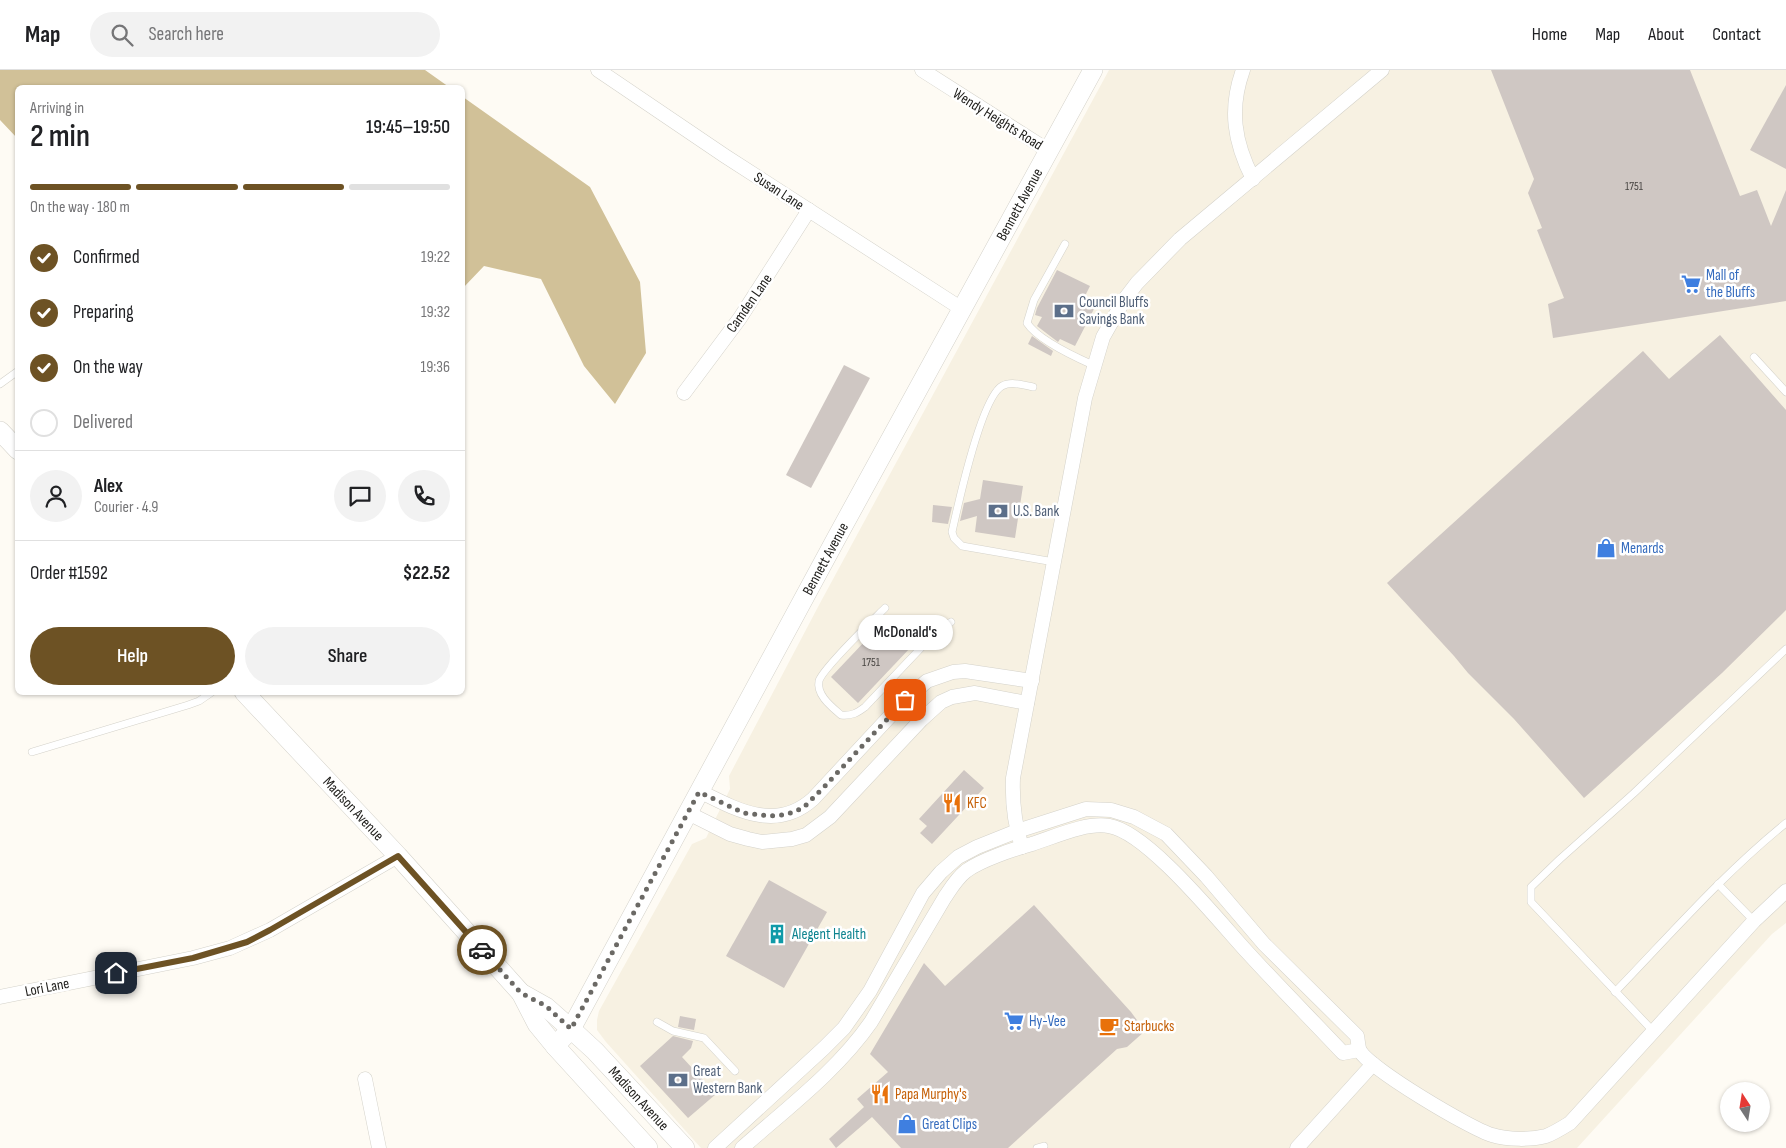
<!DOCTYPE html>
<html lang="en">
<head>
<meta charset="utf-8">
<style>
	body { margin:0; font-family:"Sofia Sans Condensed",sans-serif; background:#f2f2f2; color:#202124; height:100vh; display:flex; flex-direction:column; font-size:19px; white-space:nowrap }
	* { box-sizing:border-box; margin:0 }
	p { font-size:16px; color:#757577 }
	.icon { flex:none; width:28px; height:28px; fill:none; stroke:currentColor; stroke-width:2; stroke-linecap:round; stroke-linejoin:round }
	.map { position:relative; flex:1; overflow:hidden }
	.side { position:absolute; left:15px; top:15px; width:450px; height:610px; display:flex; flex-direction:column; background:#fff; border-radius:8px; box-shadow:0 1px 4px #0004 }
	.side>* { flex:none }
	.needle { width:32px; rotate:348deg }
	.fabs { position:absolute; left:1720px; top:1012px; display:grid; gap:10px }
	.fabs a { display:grid; place-items:center; width:50px; height:50px; border-radius:50%; background:#fff; box-shadow:0 1px 4px #0004; font-size:25px }
	.pin { position:absolute; display:grid; place-items:center; width:42px; height:42px; color:#fff; margin:-21px; border-radius:10px; box-shadow:0 2px 8px #0006 }
	.courier { position:absolute; display:grid; place-items:center; width:50px; height:50px; margin:-25px; border:4px solid #6d5224; border-radius:50%; background:#fff; color:#222; box-shadow:0 1px 6px #0007 }
	.bubble { position:absolute; height:35px; border-radius:18px; background:#fff; box-shadow:0 1px 4px #0004; font-size:16px; font-weight:600; line-height:35px; text-align:center }
	.summary em { font-style:normal; font-weight:600 }
	.summary div { display:flex; flex-direction:column-reverse }
	.summary { display:flex; align-items:center; justify-content:space-between; height:85px; padding:0 15px }
	h1 { font-size:32px; font-weight:600; line-height:38px }
	.bar { display:grid; grid-template-columns:repeat(4,1fr); gap:8px 5px; align-content:center; height:60px; padding:0 15px }
	.bar i { height:6px; border-radius:4px; background:#e0e0e0 }
	.bar .on { background:#6d5224 }
	.bar p { grid-column:span 4 }
	.line { display:flex; align-items:center; gap:12px; padding:0 15px; border-top:1px solid #e0e0e0 }
	.line div { flex:1 }
	.round { display:grid; place-items:center; flex:none; width:52px; height:52px; border-radius:26px; background:#f2f2f2 }
	ol { padding:0 15px; list-style:none }
	li { display:flex; align-items:center; gap:15px; height:55px }
	li p { margin-inline-start:auto }
	li .icon { padding:5px; border-radius:50%; background:#6d5224; color:#fff; stroke-width:4 }
	li:last-child { color:#757577 }
	li i { width:28px; height:28px; border:2px solid #e0e0e0; border-radius:50% }
	.button { display:flex; gap:10px; margin-top:auto; padding:10px 15px }
	.button a { flex:1; height:58px; border-radius:30px; background:#6d5224; color:#fff; font-size:20px; font-weight:600; line-height:58px; text-align:center }
	.button a+a { background:#f2f2f2; color:#202124 }
	header { display:flex; align-items:center; gap:30px; box-sizing:border-box; height:70px; padding:0 25px; background:#fff; border-bottom:1px solid #e0e0e0 }
	header strong { font-size:24px }
	nav { display:flex; gap:28px; margin-inline-start:auto; font-size:18px }
	.search { width:350px; height:45px; background:#f2f2f2; display:flex; align-items:center; gap:12px; box-sizing:border-box; padding:0 18px; border-radius:28px; color:#757577; font-size:19px }
	.map>svg:first-child { display:block }
</style>
</head>
<body>
<header>
<strong>Map</strong>
<div class="search"><svg class="icon" aria-label="search" viewBox="0 0 24 24"><circle cx="10" cy="10" r="6"/><path d="M15 15l6 6"/></svg>Search here</div>
<nav><a>Home</a><a>Map</a><a>About</a><a>Contact</a></nav>
</header>
<div class="map">
<svg width="1786" height="1078" viewBox="0 0 1786 1078">
	<rect width="100%" height="100%" fill="#fefbf4"/>
	<polygon fill="#f7f1e2" points="1109,0 1786,0 1786,853 1772,864 1577,1078 701,1078 606,972 597,960 597,950 599,941 692,774 706,768 730,719 729,706 819,535"/>
	<g fill="#d1c198">
		<polygon points="0,0 425,0 449,17 18,18 17,68 0,50"/>
		<polygon points="463,27 590,117 640,212 646,283 615,334 584,296 541,209 484,196 463,218"/>
	</g>
	<g fill="#cfc7c3">
		<polygon points="1491,0 1690,0 1740,126 1757,120 1771,156 1786,120 1786,231 1553,268 1548,234 1564,228 1537,160 1542,158 1528,123 1534,109"/>
		<polygon points="1786,15 1786,99 1750,80"/>
		<polygon points="1057,200 1090,216 1082,232 1095,237 1075,276 1060,269 1058,272 1037,256 1042,247 1035,245 1037,238"/>
		<polygon points="1720,265 1786,340 1786,540 1722,603 1584,728 1514,649 1468,603 1454,586 1387,513 1643,281 1669,309"/>
		<polygon points="1032,266 1053,281 1051,286 1028,274"/>
		<polygon points="844,295 870,308 811,418 786,405"/>
		<polygon points="983,410 1023,416 1015,468 975,462 977,446 960,451 964,433 980,429"/>
		<polygon points="933,435 952,437 948,454 932,452"/>
		<polygon points="884,551 911,577 858,633 831,607"/>
		<polygon points="964,700 984,718 932,774 920,763 927,756 919,749"/>
		<polygon points="769,810 827,842 784,918 726,886"/>
		<polygon points="1034,835 1131,942 1145,961 1127,977 1117,979 1008,1078 901,1078 872,1047 836,1078 829,1069 864,1037 857,1029 888,1002 870,984 924,893 945,916"/>
		<polygon points="680,946 696,949 694,960 678,957"/>
		<polygon points="673,966 693,971 691,978 682,987 716,1024 688,1048 640,996"/>
	</g>
	<g fill="none" stroke-linecap="round" stroke-linejoin="round">
		<defs>
			<g id="lane">
				<path d="M1065 174 1034 230 1027 253C1038 270 1075 287 1093 295"/>
				<polyline points="1754,287 1786,322"/>
				<polyline points="0,314 18,301"/>
				<path d="M1033 317C1023 315 1011 311 1002 316 981 328 958 435 952 462L954 468 962 476 1054 492"/>
				<path d="M885 538C873 550 822 599 819 611 816 625 832 637 841 645 852 646 857 643 865 637L935 563 951 552"/>
				<polyline points="32,682 188,635 199,631 212,622"/>
				<polyline points="1718,814 1754,851"/>
				<path d="M1615 922C1671 864 1723 804 1786 753"/>
				<polyline points="657,952 673,961 704,968 735,1001"/>
				<polyline points="1653,961 1531,832 1531,817 1560,789 1634,723 1786,579"/>
				<polyline points="1037,1078 1044,1076"/>
			</g>
			<g id="street">
				<polyline points="598,0 725,86 962,239"/>
				<polyline points="922,0 1049,81"/>
				<path d="M1243 0C1229 39 1234 72 1253 109"/>
				<polyline points="684,323 740,248 809,140"/>
				<path d="M699 721C737 740 776 762 813 729L905 630 927 611 953 602 965 601 1032 611"/>
				<polyline points="688,743 730,764 748,769 762,772 792,769 806,765 830,747 921,650 941,632 952,627 975,623 1027,633"/>
				<path d="M1022 777C1014 753 1012 733 1013 708L1085 328 1103 267 1124 230 1137 213 1180 169 1382 0"/>
				<polyline points="0,927 193,888 230,878 270,860 398,786"/>
				<polyline points="365,1009 379,1078"/>
				<path d="M715 1078 824 978 844 958 870 921 923 823 941 802 958 787 977 777 1017 761 1086 739 1111 740 1134 747 1166 764 1206 806 1264 874 1357 966C1358 970 1358 977 1360 981 1370 999 1471 1059 1492 1065 1508 1070 1531 1070 1546 1066 1554 1063 1562 1058 1570 1053L1754 851 1786 821"/>
				<path d="M742 1078C786 1039 837 1001 871 952L945 827C951 818 957 808 966 801 981 790 1014 779 1032 774 1054 767 1086 752 1109 756 1148 762 1221 854 1249 884 1280 918 1312 950 1343 983L1359 980"/>
				<polyline points="1297,1078 1373,994"/>
			</g>
			<g id="secondary">
				<polyline points="0,361 18,380"/>
				<path id="s1" d="M244 622 398 786 521 923 537 954 555 976 648 1078"/>
				<path id="s2" d="M521 923 546 937 571 959 595 981 685 1078"/>
				<path id="s3" d="M555 976 571 959 837 467 1093 0"/>
			</g>
		</defs>
		<use href="#lane" stroke="#d4d2ca" stroke-width="8"/>
		<use href="#street" stroke="#d4d2ca" stroke-width="15"/>
		<use href="#secondary" stroke="#d4d2ca" stroke-width="20"/>
		<use href="#lane" stroke="#fff" stroke-width="7"/>
		<use href="#street" stroke="#fff" stroke-width="14"/>
		<use href="#secondary" stroke="#fff" stroke-width="19"/>
	</g>
	<g fill="none" stroke-linecap="round" stroke-linejoin="round">
		<polyline stroke="#6b6965" stroke-width="5" stroke-dasharray="0 9" points="482,880 521,923 546,936 571,959 699,722 744,743 769,746 783,745 794,742 804,737 825,716 905,630"/>
		<polyline stroke="#6d5224" stroke-width="6" points="116,903 193,888 247,872 270,860 398,786 482,880"/>
	</g>
	<defs>
		<symbol id="supermarket-bare" viewBox="-9 -9 18 18"><path d="M-6-5.5h2.5l.6 2H6L4.5 2H-2.5L-4.4-4H-6ZM-1.5 3.2a1.3 1.3 0 1 0 .1 0ZM3 3.2a1.3 1.3 0 1 0 .1 0Z" fill="#3f7fe0" stroke="#fff" stroke-width="2.5" paint-order="stroke"/></symbol>
		<symbol id="bank-bare" viewBox="-9 -9 18 18"><path d="M-6-4H6V4H-6ZM0-2.3a2.3 2.3 0 1 0 0 4.6a2.3 2.3 0 1 0 0-4.6Z" fill="#5c6f8a" stroke="#fff" stroke-width="2.5" paint-order="stroke"/></symbol>
		<symbol id="shop-bare" viewBox="-9 -9 18 18"><path d="M-5-2.5h2.3a2.7 3.5 0 0 1 5.4 0H5L5.5 6h-11ZM-1.5-2.5h3a1.5 2.3 0 0 0-3 0Z" fill="#3f7fe0" stroke="#fff" stroke-width="2.5" paint-order="stroke"/></symbol>
		<symbol id="restaurant-bare" viewBox="-9 -9 18 18"><path d="M-5-6h1v4h1v-4h1v4h1v-4h1v5L-1.5 .5V6h-2V.5L-5-1ZM5-6V6H3V1.5H1.5Q1.5-4 5-6Z" fill="#e8710a" stroke="#fff" stroke-width="2.5" paint-order="stroke"/></symbol>
		<symbol id="building-bare" viewBox="-9 -9 18 18"><path d="M-4-6H4V6H1V3H-1V6H-4ZM-2.5-4.3h1.7v1.8h-1.7ZM.8-4.3h1.7v1.8H.8ZM-2.5-1h1.7V.8h-1.7ZM.8-1h1.7V.8H.8Z" fill="#0f9aa8" stroke="#fff" stroke-width="2.5" paint-order="stroke"/></symbol>
		<symbol id="cafe-bare" viewBox="-9 -9 18 18"><path d="M-5.5-4.5H6V0H3Q3 3.5 0 3.5H-2.5Q-5.5 3.5-5.5 0ZM3-3.2v2h1.7v-2ZM-6 4.5H4V6H-6Z" fill="#e8710a" stroke="#fff" stroke-width="2.5" paint-order="stroke"/></symbol>
	</defs>
	<g fill-rule="evenodd">
		<use href="#supermarket-bare" x="1677" y="200" width="28" height="28"/>
		<use href="#bank-bare" x="1050" y="227" width="28" height="28"/>
		<use href="#bank-bare" x="984" y="427" width="28" height="28"/>
		<use href="#shop-bare" x="1592" y="464" width="28" height="28"/>
		<use href="#restaurant-bare" x="938" y="719" width="28" height="28"/>
		<use href="#building-bare" x="763" y="850" width="28" height="28"/>
		<use href="#supermarket-bare" x="1000" y="937" width="28" height="28"/>
		<use href="#cafe-bare" x="1095" y="942" width="28" height="28"/>
		<use href="#bank-bare" x="664" y="996" width="28" height="28"/>
		<use href="#restaurant-bare" x="866" y="1010" width="28" height="28"/>
		<use href="#shop-bare" x="893" y="1040" width="28" height="28"/>
	</g>
	<g text-anchor="middle" stroke-width="5" stroke-linejoin="round" paint-order="stroke">
		<g font-size="12" fill="#494643">
			<text x="1634" y="120">1751</text>
			<text x="871" y="596">1751</text>
		</g>
		<g font-size="15" fill="#1c1b18" stroke="#fff">
			<text transform="translate(998 49) rotate(32)" y="5">Wendy Heights Road</text>
			<text transform="translate(779 121) rotate(33)" y="5">Susan Lane</text>
			<text dy="5" stroke="none"><textPath href="#s3" startOffset="962">Bennett Avenue</textPath></text>
			<text transform="translate(749 233) rotate(-55)" y="5">Camden Lane</text>
			<text dy="5" stroke="none"><textPath href="#s3" startOffset="558">Bennett Avenue</textPath></text>
			<text dy="5" stroke="none"><textPath href="#s1" startOffset="160">Madison Avenue</textPath></text>
			<text transform="translate(47 917) rotate(-11)" y="5">Lori Lane</text>
			<text dy="5" stroke="none"><textPath href="#s2" startOffset="159">Madison Avenue</textPath></text>
		</g>
		<g font-size="15" fill="#366cbe" stroke="#fff" text-anchor="start">
			<text x="1706" y="210">Mall of<tspan x="1706" dy="17">the Bluffs</tspan></text>
			<text x="1621" y="483">Menards</text>
			<text x="1029" y="956">Hy-Vee</text>
			<text x="922" y="1059">Great Clips</text>
		</g>
		<g font-size="15" fill="#4e5e75" stroke="#fff" text-anchor="start">
			<text x="1079" y="237">Council Bluffs<tspan x="1079" dy="17">Savings Bank</tspan></text>
			<text x="1013" y="446">U.S. Bank</text>
			<text x="693" y="1006">Great<tspan x="693" dy="17">Western Bank</tspan></text>
		</g>
		<g font-size="15" fill="#c56008" stroke="#fff" text-anchor="start">
			<text x="967" y="738">KFC</text>
			<text x="1124" y="961">Starbucks</text>
			<text x="895" y="1029">Papa Murphy's</text>
		</g>
		<g font-size="15" fill="#0d838f" stroke="#fff" text-anchor="start">
			<text x="792" y="869">Alegent Health</text>
		</g>
	</g>
</svg>
<div class="fabs">
<a><svg class="needle" viewBox="-14 -14 28 28"><path d="M0-13l5 13h-10z" fill="#e53935"/><path d="M0 13l5-13h-10z" fill="#757577"/></svg></a>
</div>
<div class="pin" style="left:905px;top:630px;background:#ea580c"><svg class="icon" aria-label="bag" viewBox="0 0 24 24"><path d="M5 8h14l-1 12H6zM9 8a3 3 0 0 1 6 0"/></svg></div>
<div class="pin" style="left:116px;top:903px;background:#1f2937"><svg class="icon" aria-label="home" viewBox="0 0 24 24"><path d="M3 11l9-7 9 7M6 9v11h12V9"/></svg></div>
<div class="courier" style="left:482px;top:880px"><svg class="icon" aria-label="car" viewBox="0 0 24 24"><path d="M5 17H2v-5l4-1 3-4h7l3 4 3 1v5h-3M9 17h6M6 11h13"/><circle cx="7" cy="17" r="2"/><circle cx="17" cy="17" r="2"/></svg></div>
<div class="bubble" style="left:858px;top:545px;width:95px">McDonald's</div>
<section class="side">
<div class="summary"><div><h1>2 min</h1><p>Arriving in</p></div><em>19:45–19:50</em></div>
<div class="bar"><i class="on"></i><i class="on"></i><i class="on"></i><i></i><p>On the way · 180 m</p></div>
<ol>
<li><svg class="icon" aria-label="check" viewBox="0 0 24 24"><path d="M5 12l5 5 9-10"/></svg>Confirmed<p>19:22</p></li>
<li><svg class="icon" aria-label="check" viewBox="0 0 24 24"><path d="M5 12l5 5 9-10"/></svg>Preparing<p>19:32</p></li>
<li><svg class="icon" aria-label="check" viewBox="0 0 24 24"><path d="M5 12l5 5 9-10"/></svg>On the way<p>19:36</p></li>
<li><i></i>Delivered</li>
</ol>
<div class="line" style="height:90px"><a class="round"><svg class="icon" aria-label="person" viewBox="0 0 24 24"><circle cx="12" cy="8" r="4"/><path d="M4 21q1-7 8-7t8 7"/></svg></a><div><b>Alex</b><p>Courier · 4.9</p></div><a class="round"><svg class="icon" aria-label="chat" viewBox="0 0 24 24"><path d="M4 5h16v11H9l-5 4z"/></svg></a><a class="round"><svg class="icon" aria-label="phone" viewBox="0 0 24 24"><path d="M5 4h4l2 5-3 2q2 4 5 5l2-3 5 2v4C11 20 4 13 5 4z"/></svg></a></div>
<div class="line" style="height:65px"><div>Order #1592</div><b>$22.52</b></div>
<div class="button"><a>Help</a><a>Share</a></div>
</section>
</div>
</body>
</html>
